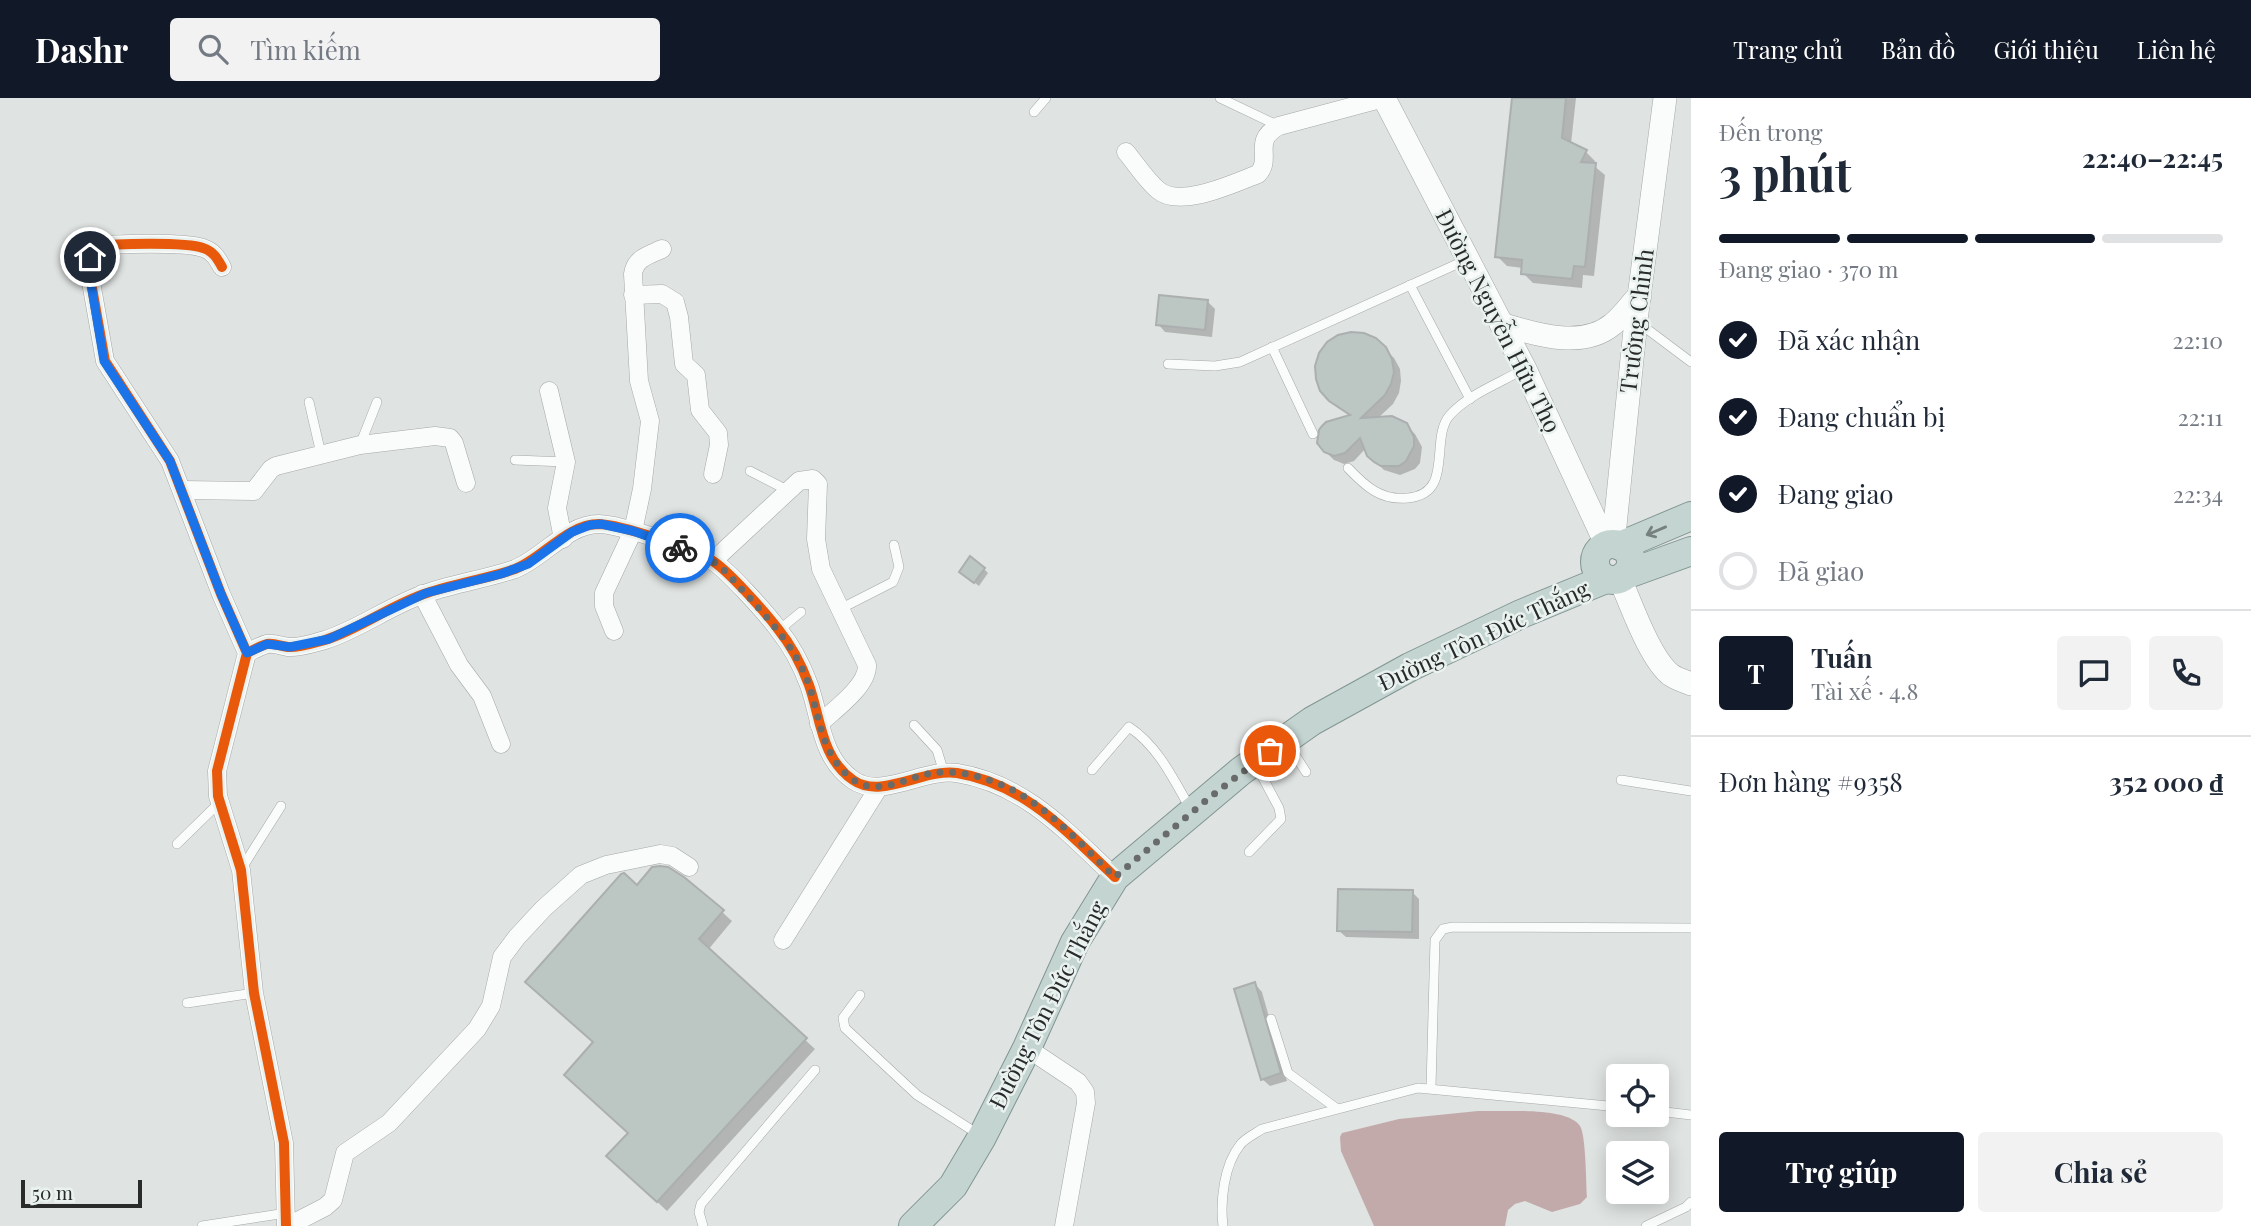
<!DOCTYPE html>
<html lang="vi">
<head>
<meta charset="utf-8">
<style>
	body { margin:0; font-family:"Playfair Display",serif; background:#f2f2f3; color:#1f2937; height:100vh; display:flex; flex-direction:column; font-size:26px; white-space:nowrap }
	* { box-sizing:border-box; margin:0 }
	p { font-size:23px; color:#747a83 }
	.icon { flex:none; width:38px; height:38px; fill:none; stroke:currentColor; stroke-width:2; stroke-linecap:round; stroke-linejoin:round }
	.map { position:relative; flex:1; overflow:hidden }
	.panel { display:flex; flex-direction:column; background:#fff; width:560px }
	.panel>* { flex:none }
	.tools { position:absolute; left:1606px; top:966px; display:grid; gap:14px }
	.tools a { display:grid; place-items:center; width:63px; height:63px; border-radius:7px; background:#fff; box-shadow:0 4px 18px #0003; font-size:35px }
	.scale { position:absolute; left:21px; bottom:18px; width:121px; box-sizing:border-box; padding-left:7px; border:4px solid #282b2a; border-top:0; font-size:19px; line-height:24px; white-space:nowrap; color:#282b2a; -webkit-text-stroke:5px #eaf2f0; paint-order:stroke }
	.pin { position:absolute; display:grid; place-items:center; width:60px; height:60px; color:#fff; margin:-30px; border:4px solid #fff; border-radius:50%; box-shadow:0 2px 7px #0007 }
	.courier { position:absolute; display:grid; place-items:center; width:70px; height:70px; margin:-35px; border:5px solid #1a73e8; border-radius:50%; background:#fff; color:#222; box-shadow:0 2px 9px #0007 }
	.head em { font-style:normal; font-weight:700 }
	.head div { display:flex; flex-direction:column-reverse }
	.head { display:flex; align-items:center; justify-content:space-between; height:119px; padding:0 28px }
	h1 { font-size:46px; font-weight:700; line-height:52px }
	.bar { display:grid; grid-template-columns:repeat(4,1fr); gap:10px 7px; align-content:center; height:84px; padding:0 28px }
	.bar i { height:9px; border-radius:5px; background:#e0e1e3 }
	.bar .active { background:#111827 }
	.bar p { grid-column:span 4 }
	.line { display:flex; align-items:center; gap:18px; padding:0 28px; border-top:2px solid #e0e1e3 }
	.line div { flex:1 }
	.round { display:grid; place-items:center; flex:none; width:74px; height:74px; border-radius:7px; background:#f2f2f3 }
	ol { padding:0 28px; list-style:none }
	li { display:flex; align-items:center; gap:21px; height:77px }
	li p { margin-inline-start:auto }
	li .icon { padding:7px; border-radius:50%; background:#111827; color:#fff; stroke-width:4 }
	li:last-child { color:#747a83 }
	li i { width:38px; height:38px; border:4px solid #e0e1e3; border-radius:50% }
	.primary-button { display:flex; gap:14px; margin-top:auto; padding:14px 28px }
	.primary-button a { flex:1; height:80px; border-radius:7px; background:#111827; color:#fff; font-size:28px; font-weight:700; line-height:80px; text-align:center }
	.primary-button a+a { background:#f2f2f3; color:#1f2937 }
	header { display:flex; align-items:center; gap:42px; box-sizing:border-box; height:98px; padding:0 35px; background:#111827; color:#fff }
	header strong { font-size:33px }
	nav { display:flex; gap:38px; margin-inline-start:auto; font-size:24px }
	.search { width:490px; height:63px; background:#f2f2f3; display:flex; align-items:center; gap:18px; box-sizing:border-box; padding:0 24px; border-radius:7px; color:#747a83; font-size:26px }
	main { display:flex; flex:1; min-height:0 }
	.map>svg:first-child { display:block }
</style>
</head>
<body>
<header>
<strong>Dashr</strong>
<div class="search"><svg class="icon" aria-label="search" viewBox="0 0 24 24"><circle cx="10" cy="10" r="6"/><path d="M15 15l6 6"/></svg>Tìm kiếm</div>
<nav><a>Trang chủ</a><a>Bản đồ</a><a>Giới thiệu</a><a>Liên hệ</a></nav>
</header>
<main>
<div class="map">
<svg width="1691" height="1128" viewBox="0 0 1691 1128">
	<rect width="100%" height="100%" fill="#dfe3e2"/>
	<path fill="#c2aaab" d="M1478 1013C1501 1014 1567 1008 1580 1028 1586 1037 1586 1086 1587 1099L1580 1106 1552 1114 1525 1103 1515 1106 1508 1112 1505 1128H1374L1341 1053 1340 1039 1342 1035 1399 1021Z"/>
	<g fill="#0003">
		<polygon points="1514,0 1576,0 1571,46 1585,53 1595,63 1593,67 1605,77 1594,178 1583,177 1582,190 1533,185 1523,175 1523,170 1507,168 1497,158"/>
		<polygon points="1208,204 1215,211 1212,239 1165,234 1158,226"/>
		<polygon points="1375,242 1394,260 1400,271 1401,283 1399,295 1393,306 1377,321 1406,327 1415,336 1422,349 1420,365 1415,371 1400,377 1384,372 1369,357 1366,350 1354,363 1344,366 1334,362 1325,353 1350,318 1330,302"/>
		<polygon points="984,471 988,475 979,488 966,478"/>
		<polygon points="1412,794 1419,801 1419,841 1346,839 1338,832"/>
		<polygon points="722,814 732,823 708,852 815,951 667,1113 618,1067 630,1035 595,945"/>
		<polygon points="1255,886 1262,894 1287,983 1270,988 1262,981"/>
	</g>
	<g fill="#bcc6c3" stroke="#acafaf" stroke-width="2">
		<polygon points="1512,0 1566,0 1562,40 1587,52 1581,64 1596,65 1585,169 1574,168 1572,181 1521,176 1522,162 1495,159"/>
		<polygon points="1159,197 1208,202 1205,232 1156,227"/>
		<polygon points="1351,234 1364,235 1376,240 1386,249 1392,261 1394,274 1391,286 1385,297 1361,320 1392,318 1407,325 1414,339 1414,348 1406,363 1399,368 1381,368 1374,364 1367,358 1360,340 1345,355 1334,358 1324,354 1317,345 1319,332 1322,328 1326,324 1350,317 1329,303 1320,293 1316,281 1315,268 1319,255 1327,244 1338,237"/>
		<polygon points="970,458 985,470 974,485 959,474"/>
		<polygon points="660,768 668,769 684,779 724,812 699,841 807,940 657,1104 606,1058 628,1035 564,977 593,944 525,884 621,776 624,775 637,787 652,769"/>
		<polygon points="1338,791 1413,792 1412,834 1337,833"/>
		<polygon points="1255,884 1281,975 1261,982 1234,891"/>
	</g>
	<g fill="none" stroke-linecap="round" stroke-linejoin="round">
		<defs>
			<g id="service">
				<polyline points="1220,0 1279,28"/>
				<polyline points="1034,14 1046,0"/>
				<polyline points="1410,187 1470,301"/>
				<polyline points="1639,225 1691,264"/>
				<polyline points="1272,249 1313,336"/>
				<polyline points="1168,266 1215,268 1240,264 1466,162"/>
				<polyline points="309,304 321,356"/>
				<polyline points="360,347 377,304"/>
				<polyline points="515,362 566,364"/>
				<path d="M1348 370C1365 388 1381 403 1408 400 1455 396 1429 340 1450 317 1469 296 1500 285 1524 271"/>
				<polyline points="750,373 787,392"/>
				<polyline points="840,511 893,484 899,469 894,447"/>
				<polyline points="779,532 801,514"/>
				<polyline points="914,627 937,652 944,675"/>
				<polyline points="1286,643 1306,674"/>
				<path d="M1092 672 1129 629C1158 648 1174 682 1191 712"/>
				<polyline points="1621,682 1691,693"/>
				<polyline points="177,746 220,704"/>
				<polyline points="1249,754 1281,721 1279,710 1255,665"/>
				<polyline points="242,770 281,708"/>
				<polyline points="860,897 843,920 845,930 917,997 978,1036"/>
				<polyline points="187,905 254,895"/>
				<polyline points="1271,921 1288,975 1336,1010"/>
				<polyline points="1431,989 1435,842 1443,831 1453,829 1691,830"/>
				<polyline points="1657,1013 1691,1017"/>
				<polyline points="202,1128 286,1115"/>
				<polyline points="703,1128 699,1114 701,1106 815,972"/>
				<path d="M1223 1128C1220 1103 1224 1067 1240 1047 1245 1040 1255 1036 1262 1031L1418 990 1619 1009"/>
				<polyline points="1646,1128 1686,1109 1691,1104"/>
			</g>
			<g id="minor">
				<path d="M1126 54C1136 66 1146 82 1158 92 1180 111 1234 85 1258 76 1273 60 1251 43 1279 28L1384 0"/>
				<path d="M222 169C217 160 213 153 203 150 187 144 114 145 97 149L90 158 88 167 105 263 170 363 221 496 247 555 217 673 218 698 241 772 254 895 284 1045 286 1128"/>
				<polyline points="633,197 662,196 675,204 679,219 684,266 696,277 700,312 718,335 719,347 713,376"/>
				<polyline points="549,293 566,364 557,410 563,441"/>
				<polyline points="183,392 254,393 271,371 276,368 360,347 435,338 450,340 454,345 466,385"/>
				<path d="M713 463 799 383 813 381 818 386 816 441 821 471 867 567C868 588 834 612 819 626"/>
				<polyline points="422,496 459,567 482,598 501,646"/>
				<path d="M614 533 604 508V495L633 433 642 391 650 323 639 283 633 176C635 160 649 157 662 151"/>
				<path d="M247 555C253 552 260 548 267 546 274 545 281 548 288 549 300 550 313 545 325 542 360 531 392 506 427 495 456 485 486 481 515 471 543 460 567 426 599 426 623 427 689 450 711 462 726 470 767 516 778 531 791 547 802 568 809 587 821 621 821 660 853 682 881 702 924 670 957 675 1025 686 1067 734 1115 779"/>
				<polyline points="783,842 879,689"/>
				<polyline points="1027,950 1078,984 1085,994 1086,1005 1064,1128"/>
				<polyline points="288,1128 325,1109 333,1102 345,1055 389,1025 477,931 491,908 502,859 517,839 544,810 581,777 606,767 660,756 672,758 689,769"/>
			</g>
			<g id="secondary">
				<polyline points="1384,0 1525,271 1607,448"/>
				<path d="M1501 226C1535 236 1582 252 1613 226 1623 218 1631 206 1640 197"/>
				<polyline points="1613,447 1636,222 1665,0"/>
				<path d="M1620 481C1631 506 1650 561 1671 577 1677 581 1684 583 1691 586"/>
			</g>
			<g id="trunk">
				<circle cx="1613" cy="464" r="18"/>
				<polyline points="1620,448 1691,418"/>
				<polyline points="1625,477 1691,453"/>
				<polyline points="913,1128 953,1088 982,1039 1027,950 1075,844 1115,779 1241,673 1312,623 1410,569 1521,516 1606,481"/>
			</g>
		</defs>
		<use href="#service" stroke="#a5a8a7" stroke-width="10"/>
		<use href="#minor" stroke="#a5a8a7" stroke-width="19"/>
		<use href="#secondary" stroke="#a5a8a7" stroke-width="24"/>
		<use href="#trunk" stroke="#809592" stroke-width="30"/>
		<use href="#service" stroke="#fafbfb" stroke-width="9"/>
		<use href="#minor" stroke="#fafbfb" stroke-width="18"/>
		<use href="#secondary" stroke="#fafbfb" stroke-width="23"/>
		<use href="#trunk" stroke="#c4d4d1" stroke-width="28"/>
		<defs>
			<g id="cycleway">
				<path d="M222 169C217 160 213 153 203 150 187 144 114 145 97 149L90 158 88 167 105 263 170 363 221 496 247 555 217 673 218 698 241 772 254 895 284 1045 286 1128"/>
				<path d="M247 555C253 552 260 548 267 546 274 545 281 548 288 549 300 550 313 545 325 542 360 531 392 506 427 495 456 485 486 481 515 471 543 460 567 426 599 426 623 427 689 450 711 462 726 470 767 516 778 531 791 547 802 568 809 587 821 621 821 660 853 682 881 702 924 670 957 675 1025 686 1067 734 1115 779"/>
			</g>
		</defs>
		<use href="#cycleway" stroke="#eaf2f0" stroke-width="15"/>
		<use href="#cycleway" stroke="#e8590c" stroke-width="10"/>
	</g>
	<defs><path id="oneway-shaft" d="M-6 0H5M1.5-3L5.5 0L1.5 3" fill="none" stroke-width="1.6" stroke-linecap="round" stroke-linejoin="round" transform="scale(1.75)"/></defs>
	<use stroke="#76807e" href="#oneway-shaft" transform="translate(1656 433) rotate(157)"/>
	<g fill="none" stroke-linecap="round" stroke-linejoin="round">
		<path stroke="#686b6a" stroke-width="7" stroke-dasharray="0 12.6" d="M680 450C690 454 705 457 714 464 727 473 737 487 748 498 773 526 798 553 810 590 820 622 822 657 851 680 875 700 905 680 932 675 950 672 972 676 989 682 1041 699 1077 743 1115 779L1209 700 1270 653"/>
		<polyline stroke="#1a73e8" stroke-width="9" points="90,159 89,174 104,263 170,363 221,496 247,555 267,546 290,549 329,541 426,495 501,476 528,466 572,434 590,427 601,426 633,433 680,450"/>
	</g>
	<g text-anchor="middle" stroke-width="5" stroke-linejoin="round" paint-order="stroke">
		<g font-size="23" fill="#282b2a" stroke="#eaf2f0">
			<text transform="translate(1498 223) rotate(63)" y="8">Đường Nguyễn Hữu Thọ</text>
			<text transform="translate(1637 223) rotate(-83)" y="8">Trường Chinh</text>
			<text transform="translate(1484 538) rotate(-25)" y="8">Đường Tôn Đức Thắng</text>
			<text transform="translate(1048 907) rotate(-63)" y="8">Đường Tôn Đức Thắng</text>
		</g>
	</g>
</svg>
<div class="tools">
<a><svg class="icon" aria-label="locate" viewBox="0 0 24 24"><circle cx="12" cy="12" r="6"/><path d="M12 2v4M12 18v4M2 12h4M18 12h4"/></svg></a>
<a><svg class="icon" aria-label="layers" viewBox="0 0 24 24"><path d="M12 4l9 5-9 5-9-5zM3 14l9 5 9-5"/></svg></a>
</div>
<div class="scale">50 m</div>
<div class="pin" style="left:1270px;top:653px;background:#ea580c"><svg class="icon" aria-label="bag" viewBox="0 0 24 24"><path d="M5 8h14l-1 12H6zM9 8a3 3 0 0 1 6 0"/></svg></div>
<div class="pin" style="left:90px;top:159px;background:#1f2937"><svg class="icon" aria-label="home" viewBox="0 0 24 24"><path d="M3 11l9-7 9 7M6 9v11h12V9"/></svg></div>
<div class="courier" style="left:680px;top:450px"><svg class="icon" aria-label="bike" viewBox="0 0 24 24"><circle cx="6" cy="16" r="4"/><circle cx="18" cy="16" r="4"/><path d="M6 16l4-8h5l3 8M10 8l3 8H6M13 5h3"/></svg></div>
</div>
<section class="panel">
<div class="head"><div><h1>3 phút</h1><p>Đến trong</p></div><em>22:40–22:45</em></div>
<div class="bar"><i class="active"></i><i class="active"></i><i class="active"></i><i></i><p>Đang giao · 370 m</p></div>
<ol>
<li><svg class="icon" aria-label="check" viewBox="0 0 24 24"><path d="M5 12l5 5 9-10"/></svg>Đã xác nhận<p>22:10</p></li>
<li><svg class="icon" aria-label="check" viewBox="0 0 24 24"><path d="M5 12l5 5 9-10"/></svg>Đang chuẩn bị<p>22:11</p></li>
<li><svg class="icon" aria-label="check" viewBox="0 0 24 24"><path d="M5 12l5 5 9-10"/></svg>Đang giao<p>22:34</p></li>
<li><i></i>Đã giao</li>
</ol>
<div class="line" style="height:126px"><b class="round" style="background:#111827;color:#fff">T</b><div><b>Tuấn</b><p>Tài xế · 4.8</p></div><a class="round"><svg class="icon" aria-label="chat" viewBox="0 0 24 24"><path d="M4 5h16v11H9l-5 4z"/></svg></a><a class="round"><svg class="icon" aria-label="phone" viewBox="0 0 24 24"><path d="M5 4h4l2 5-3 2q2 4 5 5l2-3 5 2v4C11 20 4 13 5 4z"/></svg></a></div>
<div class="line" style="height:91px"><div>Đơn hàng #9358</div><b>352 000 ₫</b></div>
<div class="primary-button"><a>Trợ giúp</a><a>Chia sẻ</a></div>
</section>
</main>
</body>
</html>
